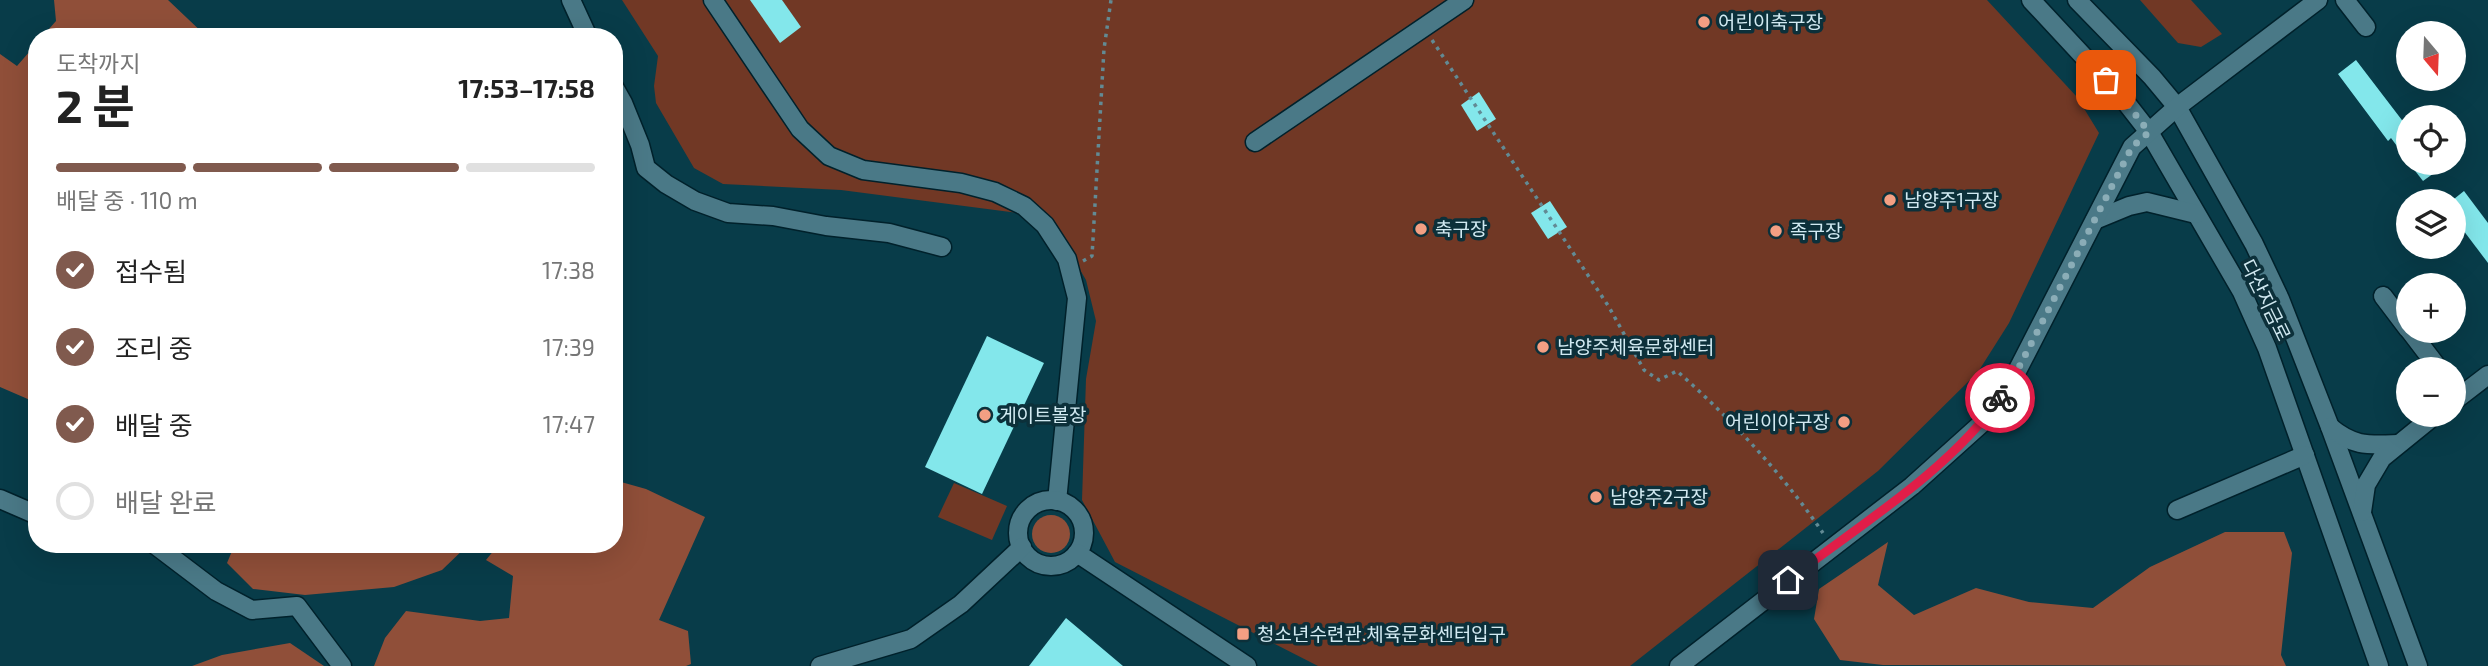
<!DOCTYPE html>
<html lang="ko">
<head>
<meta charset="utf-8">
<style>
	body { margin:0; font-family:"Exo 2","Noto Sans KR",sans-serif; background:#f2f2f2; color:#222; height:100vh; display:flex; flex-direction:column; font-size:26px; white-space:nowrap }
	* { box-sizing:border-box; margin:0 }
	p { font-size:23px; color:#767676 }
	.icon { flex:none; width:38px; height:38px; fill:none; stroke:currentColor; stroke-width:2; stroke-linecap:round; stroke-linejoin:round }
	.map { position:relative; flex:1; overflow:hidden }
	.drawer { position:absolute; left:28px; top:28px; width:595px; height:525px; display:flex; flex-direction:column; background:#fff; border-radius:28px; box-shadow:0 7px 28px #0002 }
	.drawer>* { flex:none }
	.needle { width:46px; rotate:161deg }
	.tools { position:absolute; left:2396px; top:21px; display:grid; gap:14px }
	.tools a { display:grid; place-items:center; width:70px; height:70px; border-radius:50%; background:#fff; box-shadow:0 7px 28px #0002; font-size:35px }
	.pin { position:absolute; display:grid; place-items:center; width:60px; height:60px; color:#fff; margin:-30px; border-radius:14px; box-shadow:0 4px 10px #0006 }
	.courier { position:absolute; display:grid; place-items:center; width:70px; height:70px; margin:-35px; border:5px solid #e11d48; border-radius:50%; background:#fff; color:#222; box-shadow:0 2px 9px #0007 }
	.overview em { font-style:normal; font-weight:700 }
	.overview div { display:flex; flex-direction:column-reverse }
	.overview { display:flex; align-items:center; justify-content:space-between; height:119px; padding:0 28px }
	h1 { font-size:46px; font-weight:700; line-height:52px }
	.bar { display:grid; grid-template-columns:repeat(4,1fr); gap:10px 7px; align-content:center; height:84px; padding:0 28px }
	.bar i { height:9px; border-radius:5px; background:#e0e0e0 }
	.bar .selected { background:#805a4e }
	.bar p { grid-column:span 4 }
	ol { padding:0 28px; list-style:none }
	li { display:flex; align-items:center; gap:21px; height:77px }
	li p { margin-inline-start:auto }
	li .icon { padding:7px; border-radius:50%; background:#805a4e; color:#fff; stroke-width:4 }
	li:last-child { color:#767676 }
	li i { width:38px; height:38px; border:4px solid #e0e0e0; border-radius:50% }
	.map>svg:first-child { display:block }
</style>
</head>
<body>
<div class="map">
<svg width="2488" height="666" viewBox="0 0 2488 666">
	<rect width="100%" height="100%" fill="#083c49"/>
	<g fill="#713825">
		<polygon points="622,0 1987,0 2077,97 2099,133 2009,323 1978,372 1878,471 1630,666 1318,666 1115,562 1082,500 1086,379 1096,321 1086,280 1049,217 841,190 723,184 694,168 656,103 654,86 658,56"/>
		<polygon points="2140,0 2191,0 2222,34 2201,47 2178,43"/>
		<polygon points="954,483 1007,506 992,540 938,517"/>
	</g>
	<g fill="#904f39">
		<polygon points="54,0 168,0 207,37 42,37 56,21"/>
		<polygon points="37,43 37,403 0,387 0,54 17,66"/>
		<polygon points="614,480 646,489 705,517 659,620 688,631 691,664 686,666 374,666 385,638 406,611 480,621 509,618 513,576 486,560 499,544 614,544"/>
		<circle cx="1051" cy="534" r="19"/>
		<polygon points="2225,532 2284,532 2292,553 2281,655 2286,666 1883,665 1840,660 1814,619 1819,589 1888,542 1878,585 1914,615 1976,588 2029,602 2093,608 2150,567"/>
		<polygon points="235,544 469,544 442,570 394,587 305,595 253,589 227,563"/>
		<polygon points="290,643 324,666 192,666 222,655"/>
	</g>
	<g fill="#83e7eb">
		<polygon points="750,0 782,0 801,27 780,43"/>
		<polygon points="2356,60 2408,128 2408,161 2391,138 2388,141 2338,74"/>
		<polygon points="1479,92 1496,119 1477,131 1461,105"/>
		<polygon points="2409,163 2448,163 2423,181"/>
		<polygon points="2464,191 2488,223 2488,263 2454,218 2454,199"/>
		<polygon points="1550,201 1567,227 1548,239 1531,213"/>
		<polygon points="987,336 1044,363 982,494 925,467"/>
		<polygon points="1066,618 1123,666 1029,666"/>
	</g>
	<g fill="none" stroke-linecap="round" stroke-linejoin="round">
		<defs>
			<g id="minor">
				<polyline points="571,0 588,37"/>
				<polyline points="713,0 800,129 829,156 863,170 961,183 995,192 1024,206 1045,225 1067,259 1077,298 1057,501"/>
				<polyline points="2031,0 2124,100 2149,132 2242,292 2267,348 2379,666"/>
				<polyline points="2077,0 2152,77 2177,107 2254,244 2280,299 2330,427 2418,666"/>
				<polyline points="2345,0 2366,27"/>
				<polyline points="614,87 623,103 640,145 646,168 666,184 695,201 728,213 773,216 826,226 889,233 942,247"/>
				<polyline points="1255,142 1464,0"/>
				<polyline points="2095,220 2129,206 2147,202 2196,214"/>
				<polyline points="2383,296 2408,329"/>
				<polyline points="2410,331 2439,369"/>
				<polyline points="2454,401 2488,375"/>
				<path d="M2330 427C2354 447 2368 445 2398 444"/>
				<polyline points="0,499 37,515"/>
				<circle cx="1051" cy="533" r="33"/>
				<polyline points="2177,510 2305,455"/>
				<polyline points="2362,512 2366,485 2382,458 2435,415"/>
				<polyline points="154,544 216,591 252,610 297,606 342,666"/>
				<polyline points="1077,553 1247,666"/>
				<polyline points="820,666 911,639 961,604 1022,547"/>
				<polyline points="1679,666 1912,486 1981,424 2014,377 2132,147 2177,107 2318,0"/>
			</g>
		</defs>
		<use href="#minor" stroke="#00212b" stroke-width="21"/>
		<g stroke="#628a94" stroke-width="3.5" stroke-dasharray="3.5 5" stroke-linecap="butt">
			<path d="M1432 40 1609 307 1644 370 1659 380 1677 371C1731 419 1782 473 1823 533"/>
			<polyline points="1083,261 1092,256 1104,49 1111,0"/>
		</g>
		<use href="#minor" stroke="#4a7987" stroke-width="18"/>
	</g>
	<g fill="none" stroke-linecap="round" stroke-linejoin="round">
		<polyline stroke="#8badb7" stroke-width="7" stroke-dasharray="0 12.6" points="2000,398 2014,377 2132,147 2149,132 2124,100 2106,80"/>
		<path stroke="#e11d48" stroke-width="9" d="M1788 580C1859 525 1948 472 2000 398"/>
	</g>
	<g fill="#f39f83" stroke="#0c303a" stroke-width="2.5">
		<circle cx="1704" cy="22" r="7"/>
		<circle cx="1890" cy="200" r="7"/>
		<circle cx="1421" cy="229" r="7"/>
		<circle cx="1776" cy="231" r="7"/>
		<circle cx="1543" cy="347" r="7"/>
		<circle cx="985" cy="415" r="7"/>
		<circle cx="1844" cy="422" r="7"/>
		<circle cx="1596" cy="497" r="7"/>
		<rect x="1236" y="627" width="14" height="14" rx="3.5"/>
	</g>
	<g text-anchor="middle" stroke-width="7" stroke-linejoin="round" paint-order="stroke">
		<g font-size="19" fill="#d2eaf2" stroke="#0c303a" text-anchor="start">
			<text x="1718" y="29">어린이축구장</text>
			<text x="1904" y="207">남양주1구장</text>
			<text x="1435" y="236">축구장</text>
			<text x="1790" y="238">족구장</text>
			<text x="1557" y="354">남양주체육문화센터</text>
			<text x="999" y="422">게이트볼장</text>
			<text x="1830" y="429" text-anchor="end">어린이야구장</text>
			<text x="1610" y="504">남양주2구장</text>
			<text x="1257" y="641">청소년수련관.체육문화센터입구</text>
		</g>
		<g font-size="19" fill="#d2eaf2" stroke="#0c303a">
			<text transform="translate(2266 300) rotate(64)" y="7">다산지금로</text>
		</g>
	</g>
</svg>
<div class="tools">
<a><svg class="needle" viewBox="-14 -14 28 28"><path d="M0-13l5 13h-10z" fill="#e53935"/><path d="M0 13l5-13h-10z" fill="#767676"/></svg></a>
<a><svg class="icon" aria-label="locate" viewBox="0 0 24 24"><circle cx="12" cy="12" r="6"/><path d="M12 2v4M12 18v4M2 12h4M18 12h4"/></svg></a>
<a><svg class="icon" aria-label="layers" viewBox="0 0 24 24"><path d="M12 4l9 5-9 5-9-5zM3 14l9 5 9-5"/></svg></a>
<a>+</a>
<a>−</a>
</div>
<div class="pin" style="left:2106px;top:80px;background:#ea580c"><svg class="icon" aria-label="bag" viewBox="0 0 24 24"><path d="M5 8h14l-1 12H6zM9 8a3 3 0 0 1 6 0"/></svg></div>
<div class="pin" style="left:1788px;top:580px;background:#1f2937"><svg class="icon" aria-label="home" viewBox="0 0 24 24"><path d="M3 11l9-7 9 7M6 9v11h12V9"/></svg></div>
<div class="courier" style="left:2000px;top:398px"><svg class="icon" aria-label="bike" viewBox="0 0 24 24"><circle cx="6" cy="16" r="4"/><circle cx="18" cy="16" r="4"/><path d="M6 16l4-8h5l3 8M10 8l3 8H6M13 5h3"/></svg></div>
<section class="drawer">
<div class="overview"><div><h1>2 분</h1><p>도착까지</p></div><em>17:53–17:58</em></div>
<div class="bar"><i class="selected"></i><i class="selected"></i><i class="selected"></i><i></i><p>배달 중 · 110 m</p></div>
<ol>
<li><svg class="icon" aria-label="check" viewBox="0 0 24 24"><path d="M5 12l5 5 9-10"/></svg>접수됨<p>17:38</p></li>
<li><svg class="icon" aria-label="check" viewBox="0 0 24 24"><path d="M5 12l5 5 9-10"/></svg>조리 중<p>17:39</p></li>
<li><svg class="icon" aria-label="check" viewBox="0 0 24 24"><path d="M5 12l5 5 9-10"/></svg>배달 중<p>17:47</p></li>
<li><i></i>배달 완료</li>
</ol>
</section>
</div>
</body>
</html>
